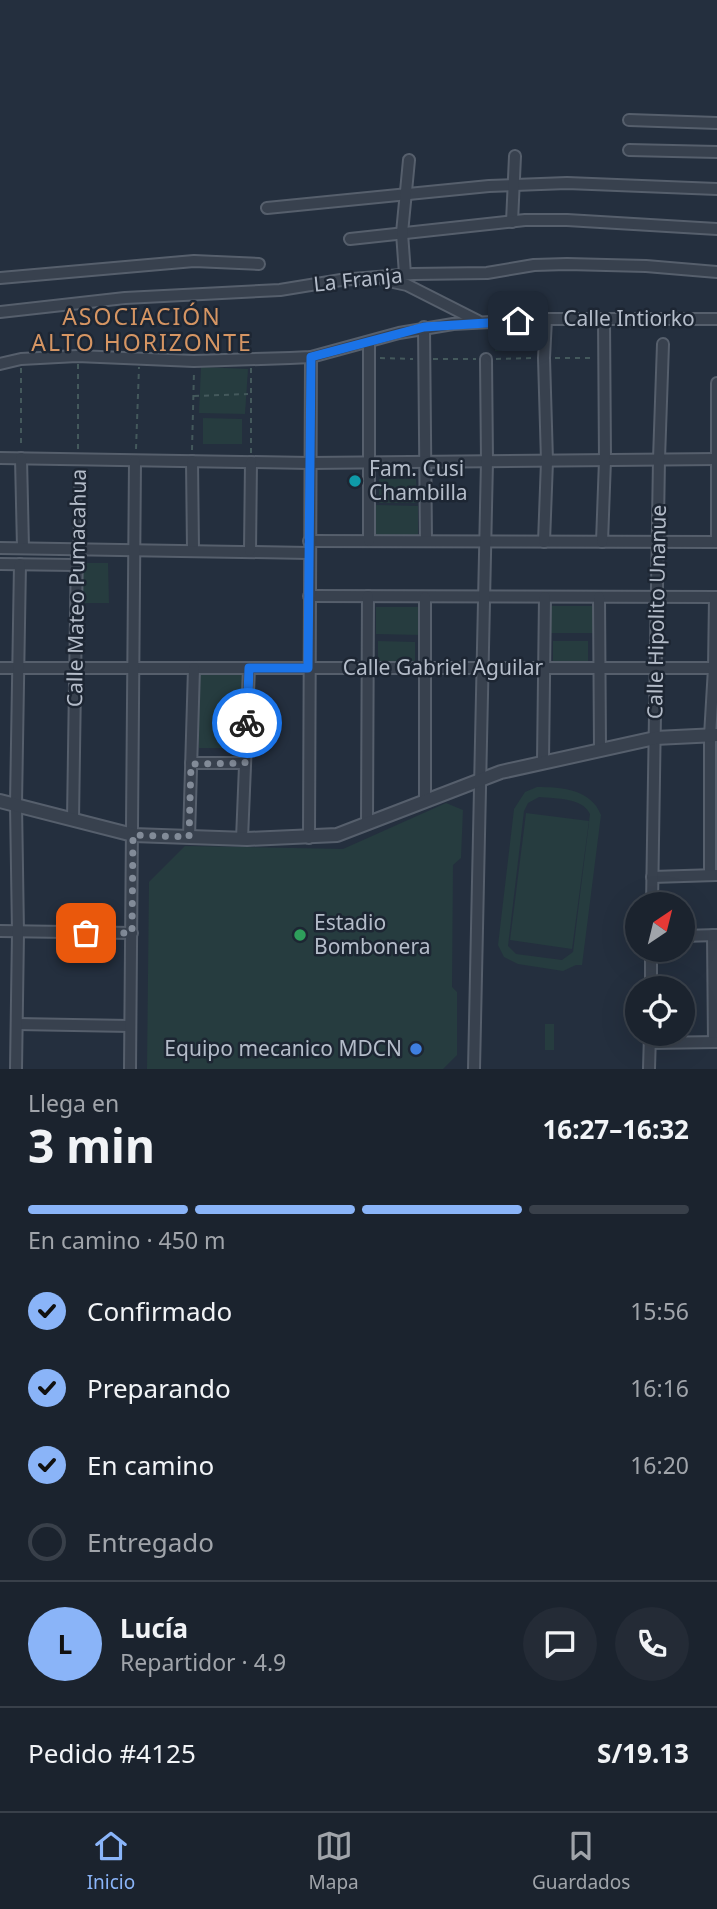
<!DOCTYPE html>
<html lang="es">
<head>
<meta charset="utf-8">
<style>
	body { margin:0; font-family:"Noto Sans",sans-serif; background:#242b36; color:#f1f3f6; height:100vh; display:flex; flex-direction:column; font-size:26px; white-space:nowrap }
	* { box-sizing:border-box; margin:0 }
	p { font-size:23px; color:#a0a4aa }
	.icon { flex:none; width:38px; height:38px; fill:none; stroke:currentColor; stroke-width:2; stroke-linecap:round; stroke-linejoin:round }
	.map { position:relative; height:1069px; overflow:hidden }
	.details { display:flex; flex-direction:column; background:#1b232e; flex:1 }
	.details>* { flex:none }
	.needle { width:46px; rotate:35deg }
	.buttons { position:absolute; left:625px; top:892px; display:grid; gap:14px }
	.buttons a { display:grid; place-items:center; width:70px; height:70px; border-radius:50%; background:#1b232e; box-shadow:0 7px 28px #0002,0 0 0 2px #39404a; font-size:35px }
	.pin { position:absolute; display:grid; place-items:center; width:60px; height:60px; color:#fff; margin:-30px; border-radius:14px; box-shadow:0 4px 10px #0006 }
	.courier { position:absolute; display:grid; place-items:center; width:70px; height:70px; margin:-35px; border:5px solid #1a73e8; border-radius:50%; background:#fff; color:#222; box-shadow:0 2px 9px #0007 }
	.summary em { font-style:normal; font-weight:700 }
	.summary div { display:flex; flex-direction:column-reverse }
	.summary { display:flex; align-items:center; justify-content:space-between; height:119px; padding:0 28px }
	h1 { font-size:46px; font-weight:700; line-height:52px }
	.bar { display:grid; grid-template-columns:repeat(4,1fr); gap:10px 7px; align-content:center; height:84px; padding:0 28px }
	.bar i { height:9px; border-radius:5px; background:#39404a }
	.bar .active { background:#8ab4f8 }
	.bar p { grid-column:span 4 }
	.line { display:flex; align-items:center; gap:18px; padding:0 28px; border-top:2px solid #39404a }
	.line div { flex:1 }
	.round { display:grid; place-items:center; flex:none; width:74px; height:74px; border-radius:37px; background:#242b36 }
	ol { padding:0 28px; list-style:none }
	li { display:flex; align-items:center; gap:21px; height:77px }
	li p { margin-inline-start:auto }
	li .icon { padding:7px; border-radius:50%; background:#8ab4f8; color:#111; stroke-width:4 }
	li:last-child { color:#a0a4aa }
	li i { width:38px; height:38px; border:4px solid #39404a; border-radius:50% }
	.menu { display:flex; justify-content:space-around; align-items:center; height:98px; border-top:2px solid #39404a; background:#1b232e; font-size:19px; color:#a0a4aa }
	.menu a { display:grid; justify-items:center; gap:4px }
	.menu .active { color:#8ab4f8 }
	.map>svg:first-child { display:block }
</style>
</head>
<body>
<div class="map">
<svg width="717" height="1069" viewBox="0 0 717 1069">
	<rect width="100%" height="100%" fill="#242f3e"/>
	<g fill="#263c3f" fill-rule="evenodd">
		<polygon points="495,334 532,334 533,351 495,351"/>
		<polygon points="201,367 248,369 245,414 199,413"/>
		<polygon points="203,418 242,419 242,444 203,444"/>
		<polygon points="379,479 416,479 417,503 379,503"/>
		<polygon points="376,505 418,506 418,535 376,535"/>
		<polygon points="82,563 108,563 109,603 82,603"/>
		<rect x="550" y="606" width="45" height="27"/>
		<polygon points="376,607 421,607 420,635 376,634"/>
		<polygon points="378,641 415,642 415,664 378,664"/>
		<polygon points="553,641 588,641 588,665 553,664"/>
		<polygon points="198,673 242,673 242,748 199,748"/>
		<path d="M537 787C561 787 591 789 601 815L582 965H576L563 971 518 964 504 957 498 945 514 809 525 792ZM539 797C556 799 582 797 590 814L573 952 562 960 516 954 508 946 524 811 528 803Z"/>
		<polygon points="446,803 463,810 461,858 453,865 452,987 457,992 457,1055 443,1069 147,1069 149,882 185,846 343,849"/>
		<polygon points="526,813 589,821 572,949 510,940"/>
		<rect x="545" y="1024" width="9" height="26"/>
	</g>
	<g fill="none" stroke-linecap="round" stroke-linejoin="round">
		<defs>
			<polyline id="service" points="77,548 78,482"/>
			<g id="minor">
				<polyline points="629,120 717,123"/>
				<polyline points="629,150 717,152"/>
				<polyline points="267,208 489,186 567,183 717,189"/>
				<polyline points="512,222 515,156"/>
				<polyline points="350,239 525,220 567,220 717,229"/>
				<polyline points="405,274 402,233 409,160"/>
				<polyline points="0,278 194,261 259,264"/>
				<polyline points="384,280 407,285 478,321"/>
				<polyline points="0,312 125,298 280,290 341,280 413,274 487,273 534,265 567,264 646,266 717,272"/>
				<polyline points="424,327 426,541"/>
				<polyline points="0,364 21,359 77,356 194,361 290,358 311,357 399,333 453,324 546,319 717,319"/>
				<polyline points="0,458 310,463 717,459"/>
				<polyline points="21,458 23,548"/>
				<polyline points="192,461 193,550"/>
				<polyline points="309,541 717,542"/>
				<polyline points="369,541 369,342"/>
				<polyline points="544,542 547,461 544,358 546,319"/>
				<polyline points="602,542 605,460 604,319"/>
				<polyline points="717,542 717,383"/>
				<polyline points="0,548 309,553"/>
				<polyline points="250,551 251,462"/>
				<polyline points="0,564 75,565"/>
				<polyline points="309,596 717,597"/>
				<polyline points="425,597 425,801"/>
				<polyline points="599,597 600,749"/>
				<polyline points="0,668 717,668"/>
				<polyline points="543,761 545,597"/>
				<polyline points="191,763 245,763"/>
				<polyline points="73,820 77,548"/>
				<polyline points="367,823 368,596"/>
				<polyline points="189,837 194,668"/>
				<polyline points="309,838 311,357"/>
				<polyline points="242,839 249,668"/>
				<polyline points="710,875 710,736 714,668 715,597"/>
				<polyline points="652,877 716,875"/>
				<polyline points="652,905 659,459 663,344"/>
				<polyline points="0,931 132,933"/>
				<polyline points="713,935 714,1042"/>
				<polyline points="682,936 717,935"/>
				<polyline points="651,989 651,950"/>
				<polyline points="17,1024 130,1026"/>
				<polyline points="650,1043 717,1042"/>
				<polyline points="16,1069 18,933 16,804 20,564"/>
				<polyline points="130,1069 135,461"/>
				<polyline points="474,1069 487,461 486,359"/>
				<polyline points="649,1069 650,1034"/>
			</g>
			<polyline id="tertiary" points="0,801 133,835 247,839 337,835 501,772 655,738 717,735"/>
		</defs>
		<use href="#service" stroke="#565f6c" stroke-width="9"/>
		<use href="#minor" stroke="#565f6c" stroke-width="14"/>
		<use href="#tertiary" stroke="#565f6c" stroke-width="16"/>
		<g stroke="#44595c" stroke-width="2" stroke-dasharray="5 5" stroke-linecap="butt">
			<polyline points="380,358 413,359"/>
			<polyline points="555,358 595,358"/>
			<polyline points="433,359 476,359"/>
			<polyline points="496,359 532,358"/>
			<polyline points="78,364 78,450"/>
			<polyline points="21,368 21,447"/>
			<polyline points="194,396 248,394"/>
			<polyline points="136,449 139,367"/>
			<polyline points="192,450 194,371"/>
			<polyline points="251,453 251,368"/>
		</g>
		<use href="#service" stroke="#38414e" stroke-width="5"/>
		<use href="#minor" stroke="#38414e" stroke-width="10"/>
		<use href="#tertiary" stroke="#38414e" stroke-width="12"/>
	</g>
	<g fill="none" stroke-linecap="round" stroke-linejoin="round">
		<polyline stroke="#828b98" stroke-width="7" stroke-dasharray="0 12.6" points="86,933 132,933 133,835 189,837 191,764 245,763 247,723"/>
		<polyline stroke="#1a73e8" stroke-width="9" points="247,723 249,668 308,668 311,357 424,327 518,321"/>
	</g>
	<circle fill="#0f9aa8" stroke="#1d2633" stroke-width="2.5" cx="355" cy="481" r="7"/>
	<circle fill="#2e9e5b" stroke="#1d2633" stroke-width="2.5" cx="300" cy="935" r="7"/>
	<circle fill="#3f7fe0" stroke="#1d2633" stroke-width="2.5" cx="416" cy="1049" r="7"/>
	<g text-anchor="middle" stroke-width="5" stroke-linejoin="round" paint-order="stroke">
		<g font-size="21" fill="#b4bcc9" stroke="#1d2633">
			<text transform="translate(358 280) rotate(-6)" y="7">La Franja</text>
			<text x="629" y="326">Calle Intiorko</text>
			<text transform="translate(77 588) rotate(-89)" y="7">Calle Mateo Pumacahua</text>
			<text transform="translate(657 612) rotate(-89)" y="7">Calle Hipolito Unanue</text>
			<text x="443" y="675">Calle Gabriel Aguilar</text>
		</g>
		<g font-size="21" fill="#b4bcc9" stroke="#1d2633" text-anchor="start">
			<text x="369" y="476">Fam. Cusi<tspan x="369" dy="24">Chambilla</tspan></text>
			<text x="314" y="930">Estadio<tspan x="314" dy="24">Bombonera</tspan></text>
			<text x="402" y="1056" text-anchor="end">Equipo mecanico MDCN</text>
		</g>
		<g font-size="23" letter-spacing="2" fill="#d59563" stroke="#1d2633">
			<text x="142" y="325">ASOCIACIÓN<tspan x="142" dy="26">ALTO HORIZONTE</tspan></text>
		</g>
	</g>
</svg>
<div class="buttons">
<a><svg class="needle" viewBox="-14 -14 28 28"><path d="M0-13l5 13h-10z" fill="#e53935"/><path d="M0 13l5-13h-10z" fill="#a0a4aa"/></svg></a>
<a><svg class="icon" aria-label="locate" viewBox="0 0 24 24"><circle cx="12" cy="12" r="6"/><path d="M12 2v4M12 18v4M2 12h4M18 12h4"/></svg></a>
</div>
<div class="pin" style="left:86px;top:933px;background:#ea580c"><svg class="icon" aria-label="bag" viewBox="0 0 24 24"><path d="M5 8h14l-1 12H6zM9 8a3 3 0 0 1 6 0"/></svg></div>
<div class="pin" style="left:518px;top:321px;background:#1f2937"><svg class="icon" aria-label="home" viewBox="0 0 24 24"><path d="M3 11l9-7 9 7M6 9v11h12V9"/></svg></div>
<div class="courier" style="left:247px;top:723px"><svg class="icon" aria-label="bike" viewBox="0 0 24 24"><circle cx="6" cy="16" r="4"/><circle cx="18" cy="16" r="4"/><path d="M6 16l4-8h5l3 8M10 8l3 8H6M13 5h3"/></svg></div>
</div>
<section class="details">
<div class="summary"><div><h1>3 min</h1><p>Llega en</p></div><em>16:27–16:32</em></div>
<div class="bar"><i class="active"></i><i class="active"></i><i class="active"></i><i></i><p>En camino · 450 m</p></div>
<ol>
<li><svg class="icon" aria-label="check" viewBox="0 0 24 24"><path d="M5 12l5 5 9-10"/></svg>Confirmado<p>15:56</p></li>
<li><svg class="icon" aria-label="check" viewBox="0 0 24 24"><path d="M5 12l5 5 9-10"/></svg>Preparando<p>16:16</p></li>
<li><svg class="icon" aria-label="check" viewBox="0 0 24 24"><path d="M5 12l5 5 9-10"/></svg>En camino<p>16:20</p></li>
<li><i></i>Entregado</li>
</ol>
<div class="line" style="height:126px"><b class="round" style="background:#8ab4f8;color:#111">L</b><div><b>Lucía</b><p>Repartidor · 4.9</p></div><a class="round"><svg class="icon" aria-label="chat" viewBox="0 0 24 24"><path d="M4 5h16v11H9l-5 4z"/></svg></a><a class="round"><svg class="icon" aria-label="phone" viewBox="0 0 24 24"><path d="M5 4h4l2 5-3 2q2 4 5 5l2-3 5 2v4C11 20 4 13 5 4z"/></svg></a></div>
<div class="line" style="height:91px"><div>Pedido #4125</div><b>S/19.13</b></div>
</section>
<nav class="menu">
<a class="active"><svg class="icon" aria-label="home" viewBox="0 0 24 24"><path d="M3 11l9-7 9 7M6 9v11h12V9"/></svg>Inicio</a>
<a><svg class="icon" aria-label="map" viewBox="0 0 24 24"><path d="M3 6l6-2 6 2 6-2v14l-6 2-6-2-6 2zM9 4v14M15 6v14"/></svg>Mapa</a>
<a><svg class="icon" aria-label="saved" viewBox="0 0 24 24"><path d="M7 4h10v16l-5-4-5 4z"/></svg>Guardados</a>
</nav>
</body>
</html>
